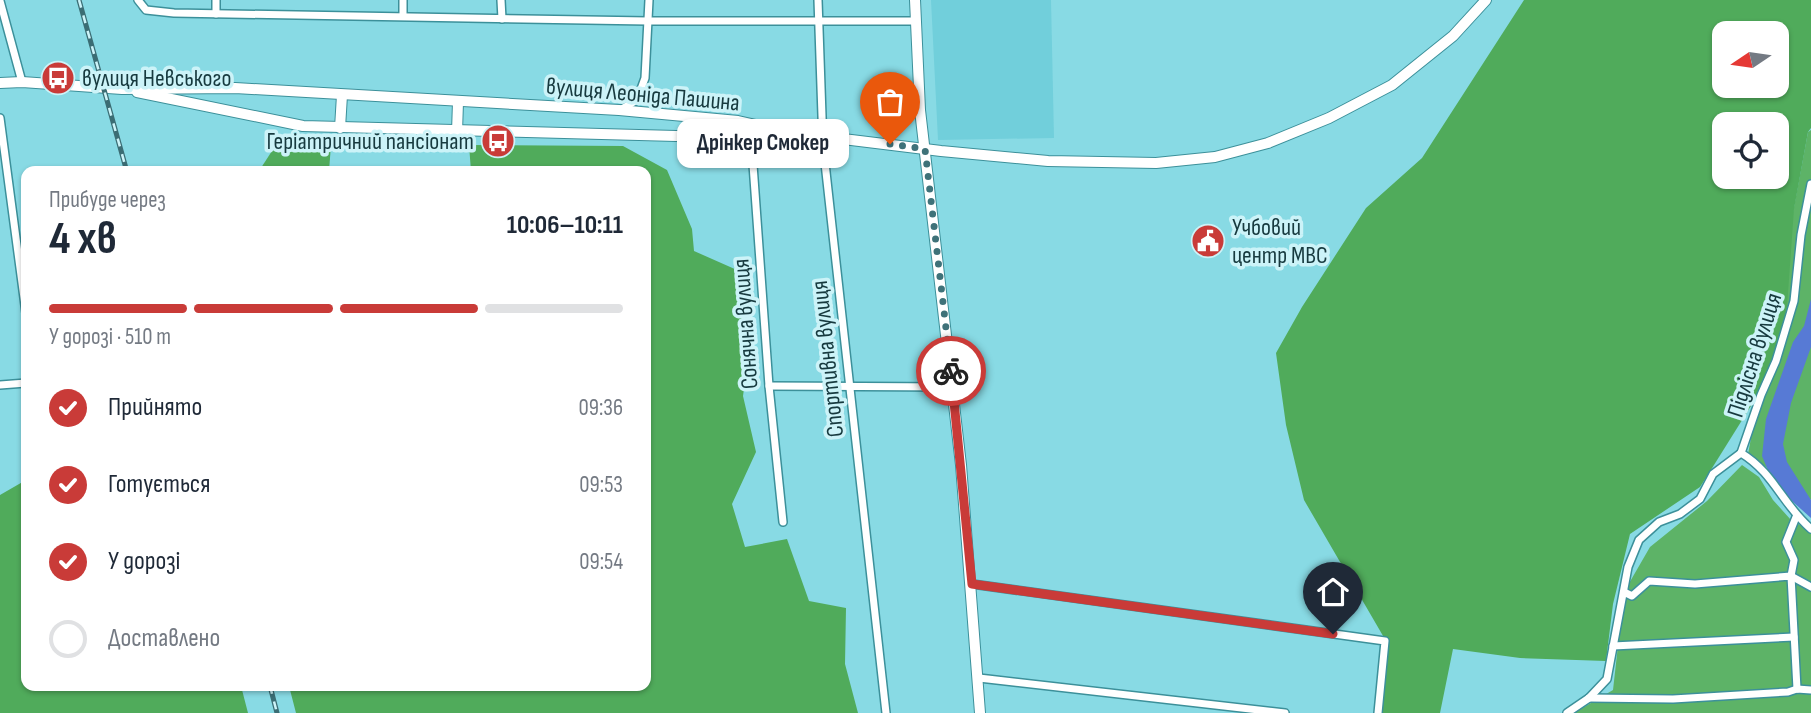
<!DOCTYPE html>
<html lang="uk">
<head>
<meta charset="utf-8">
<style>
	body { margin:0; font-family:"Sofia Sans Condensed",sans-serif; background:#f6f6f7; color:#1f2937; height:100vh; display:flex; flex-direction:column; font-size:26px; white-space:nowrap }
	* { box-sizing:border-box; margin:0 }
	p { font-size:23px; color:#747a83 }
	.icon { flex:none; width:38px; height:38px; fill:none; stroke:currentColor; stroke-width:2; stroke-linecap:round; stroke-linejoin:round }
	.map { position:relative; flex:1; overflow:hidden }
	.details { position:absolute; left:21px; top:166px; width:630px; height:525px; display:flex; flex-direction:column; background:#fff; border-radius:14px; box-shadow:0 2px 5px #0004 }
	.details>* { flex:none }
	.needle { width:46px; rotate:257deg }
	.buttons { position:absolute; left:1712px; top:21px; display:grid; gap:14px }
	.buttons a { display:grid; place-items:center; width:77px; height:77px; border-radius:14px; background:#fff; box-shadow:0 2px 5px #0004; font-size:35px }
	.pin { position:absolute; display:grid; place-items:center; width:60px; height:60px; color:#fff; margin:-72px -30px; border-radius:50% 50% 50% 0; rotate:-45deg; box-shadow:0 0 7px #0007 }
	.pin .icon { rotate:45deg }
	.courier { position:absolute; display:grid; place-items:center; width:70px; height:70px; margin:-35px; border:5px solid #c93b38; border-radius:50%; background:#fff; color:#222; box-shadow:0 2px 9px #0007 }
	.bubble { position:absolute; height:49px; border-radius:14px; background:#fff; box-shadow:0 2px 5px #0004; font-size:23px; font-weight:700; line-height:49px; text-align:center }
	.headline em { font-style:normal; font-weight:700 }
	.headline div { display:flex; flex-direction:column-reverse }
	.headline { display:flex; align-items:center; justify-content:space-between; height:119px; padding:0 28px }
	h1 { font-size:46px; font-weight:700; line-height:52px }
	.bar { display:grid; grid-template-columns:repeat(4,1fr); gap:10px 7px; align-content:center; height:84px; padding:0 28px }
	.bar i { height:9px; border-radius:5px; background:#e0e1e3 }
	.bar .active { background:#c93b38 }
	.bar p { grid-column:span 4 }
	ol { padding:0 28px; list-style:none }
	li { display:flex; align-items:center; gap:21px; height:77px }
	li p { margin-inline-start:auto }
	li .icon { padding:7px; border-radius:50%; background:#c93b38; color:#fff; stroke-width:4 }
	li:last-child { color:#747a83 }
	li i { width:38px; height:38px; border:4px solid #e0e1e3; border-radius:50% }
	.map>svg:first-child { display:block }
</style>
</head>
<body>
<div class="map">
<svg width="1811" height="713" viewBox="0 0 1811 713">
	<rect width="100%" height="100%" fill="#88dae4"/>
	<polygon fill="#71cfdb" points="931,0 1051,0 1054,138 938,140"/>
	<g fill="#5db367">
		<polygon points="1811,130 1811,500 1748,454 1808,132"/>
		<polygon points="1742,465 1759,477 1773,500 1791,520 1811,531 1811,713 1574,713 1613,690 1624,592 1650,547 1707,501"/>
	</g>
	<g fill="#50ab5b" fill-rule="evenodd">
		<path d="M1524 0H1811V128L1808 132 1794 209 1787 307 1764 385 1709 473 1700 487 1630 534 1613 604 1606 661 1520 658 1453 649 1440 713H1379L1386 641 1304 500 1286 425 1276 353 1302 307 1366 208 1422 158ZM1724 33H1776V86H1724ZM1724 124H1776V177H1724Z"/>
		<polygon points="281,137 331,145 329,171 259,171"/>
		<polygon points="469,145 623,146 667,170 692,229 694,251 737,270 751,338 743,396 756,452 732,504 745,547 787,539 809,601 846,608 845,664 858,713 296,713 289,686 646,686 646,172 471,171"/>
		<polygon points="26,480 26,686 241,686 248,713 0,713 0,495"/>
	</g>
	<polygon fill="#577ad5" points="1811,299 1811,347 1791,403 1783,444 1787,462 1811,500 1811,518 1774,485 1762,456 1766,419 1793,342 1804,326"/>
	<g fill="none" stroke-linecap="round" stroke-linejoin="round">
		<defs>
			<g id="street">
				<polyline points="138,0 146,10 174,13 648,21 915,21"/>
				<polyline points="501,0 502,19"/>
				<polyline points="818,0 823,145 886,713"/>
				<polyline points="0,1 22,82"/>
				<polyline points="216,14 216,0"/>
				<polyline points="403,15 403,0"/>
				<polyline points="620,110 637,100 645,78 649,0"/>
				<polyline points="0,118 26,313"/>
				<polyline points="750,123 769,386 783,522"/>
				<polyline points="0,385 26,383"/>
				<polyline points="769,386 952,387"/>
				<polyline points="1741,453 1761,395 1776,361 1794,301 1801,235 1811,184"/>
				<path d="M1741 453C1774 473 1782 504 1811 529"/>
				<polyline points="1796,517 1786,542 1794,560 1791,576 1811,587"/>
				<polyline points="972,584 1385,641 1378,713"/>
				<polyline points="1624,592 1632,596 1649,581 1695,584 1791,576 1797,689"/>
				<polyline points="1613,646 1794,637"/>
				<polyline points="979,678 1285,713"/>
				<polyline points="1589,698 1673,699 1788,692 1797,689 1811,690"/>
				<polyline points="1567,713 1589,698 1607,679 1628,567 1639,540 1659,522 1680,514 1700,499 1713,474 1741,453"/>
			</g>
			<g id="secondary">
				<polyline points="915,0 920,110 961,465 980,713"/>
				<polyline points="0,83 22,82 122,89 235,88 619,110 738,121 786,132 941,151 1048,161 1156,163 1215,157 1268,143 1329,118 1392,85 1453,36 1486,0"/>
				<polyline points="137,92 303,126 751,138 779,133"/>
				<polyline points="340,128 342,95"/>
				<polyline points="457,132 458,102"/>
			</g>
		</defs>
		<use href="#street" stroke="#3c909a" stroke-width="10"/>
		<use href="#secondary" stroke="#3c909a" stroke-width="12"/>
		<use href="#street" stroke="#fff" stroke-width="7"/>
		<use href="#secondary" stroke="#fff" stroke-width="10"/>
		<defs>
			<g id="rail">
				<polyline points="79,0 127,172"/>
				<polyline points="270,686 277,713"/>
			</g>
		</defs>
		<use href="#rail" stroke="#3b6d74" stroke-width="5"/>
		<use href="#rail" stroke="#ccf3f8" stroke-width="2.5" stroke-dasharray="8" stroke-linecap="butt"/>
	</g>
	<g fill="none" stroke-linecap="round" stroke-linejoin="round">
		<polyline stroke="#3f7279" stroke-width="7" stroke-dasharray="0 12.6" points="890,144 925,149 951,371"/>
		<polyline stroke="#c93b38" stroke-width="9" points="951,371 972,584 1333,634"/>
	</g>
	<defs>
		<symbol id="bus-disc" viewBox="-11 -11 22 22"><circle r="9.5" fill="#c93b38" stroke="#ccf3f8"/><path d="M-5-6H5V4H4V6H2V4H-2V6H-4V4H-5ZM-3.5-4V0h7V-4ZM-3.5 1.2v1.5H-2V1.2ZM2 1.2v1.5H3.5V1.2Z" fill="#fff"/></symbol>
		<symbol id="civic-disc" viewBox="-11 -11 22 22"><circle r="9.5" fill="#c93b38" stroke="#ccf3f8"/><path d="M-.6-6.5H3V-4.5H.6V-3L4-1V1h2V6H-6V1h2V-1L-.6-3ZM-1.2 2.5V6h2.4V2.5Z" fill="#fff"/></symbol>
	</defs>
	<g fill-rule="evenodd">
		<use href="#bus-disc" x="39" y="59" width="38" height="38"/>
		<use href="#bus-disc" x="479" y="122" width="38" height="38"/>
		<use href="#civic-disc" x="1189" y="222" width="38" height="38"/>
	</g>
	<g text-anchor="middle" stroke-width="7" stroke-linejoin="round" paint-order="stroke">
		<g font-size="24" fill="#173a3f" stroke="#ccf3f8" text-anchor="start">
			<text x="82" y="86">вулиця Невського</text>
			<text x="474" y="149" text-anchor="end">Геріатричний пансіонат</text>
			<text x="1232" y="235">Учбовий<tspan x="1232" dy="28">центр МВС</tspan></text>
		</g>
		<g font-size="24" fill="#173a3f" stroke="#ccf3f8">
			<text transform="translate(643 94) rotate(5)" y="8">вулиця Леоніда Пашина</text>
			<text transform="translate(745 324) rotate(-94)" y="8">Сонячна вулиця</text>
			<text transform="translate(1754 355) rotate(-72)" y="8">Підлісна вулиця</text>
			<text transform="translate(827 359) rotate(-96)" y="8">Спортивна вулиця</text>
		</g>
	</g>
</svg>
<div class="buttons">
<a><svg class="needle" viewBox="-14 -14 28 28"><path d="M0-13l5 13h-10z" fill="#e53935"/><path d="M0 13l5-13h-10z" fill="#747a83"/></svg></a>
<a><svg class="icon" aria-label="locate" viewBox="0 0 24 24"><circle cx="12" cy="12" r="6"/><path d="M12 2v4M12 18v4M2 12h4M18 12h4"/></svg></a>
</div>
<div class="pin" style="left:890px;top:144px;background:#ea580c"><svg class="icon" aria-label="bag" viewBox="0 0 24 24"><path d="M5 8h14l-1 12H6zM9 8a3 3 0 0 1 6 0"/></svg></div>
<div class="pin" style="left:1333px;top:634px;background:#1f2937"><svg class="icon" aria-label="home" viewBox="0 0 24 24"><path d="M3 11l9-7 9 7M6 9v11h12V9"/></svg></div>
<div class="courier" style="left:951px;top:371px"><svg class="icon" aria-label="bike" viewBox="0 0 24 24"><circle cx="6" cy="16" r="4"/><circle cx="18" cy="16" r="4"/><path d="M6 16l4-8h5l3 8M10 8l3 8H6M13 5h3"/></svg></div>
<div class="bubble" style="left:677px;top:119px;width:172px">Дрінкер Смокер</div>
<section class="details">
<div class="headline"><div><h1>4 хв</h1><p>Прибуде через</p></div><em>10:06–10:11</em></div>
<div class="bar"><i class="active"></i><i class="active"></i><i class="active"></i><i></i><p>У дорозі · 510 m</p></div>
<ol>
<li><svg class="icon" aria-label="check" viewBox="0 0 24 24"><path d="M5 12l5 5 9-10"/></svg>Прийнято<p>09:36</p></li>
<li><svg class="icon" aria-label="check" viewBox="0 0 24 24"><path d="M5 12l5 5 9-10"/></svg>Готується<p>09:53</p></li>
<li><svg class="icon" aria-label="check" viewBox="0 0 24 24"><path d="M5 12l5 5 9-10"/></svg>У дорозі<p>09:54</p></li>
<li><i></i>Доставлено</li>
</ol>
</section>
</div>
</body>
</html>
